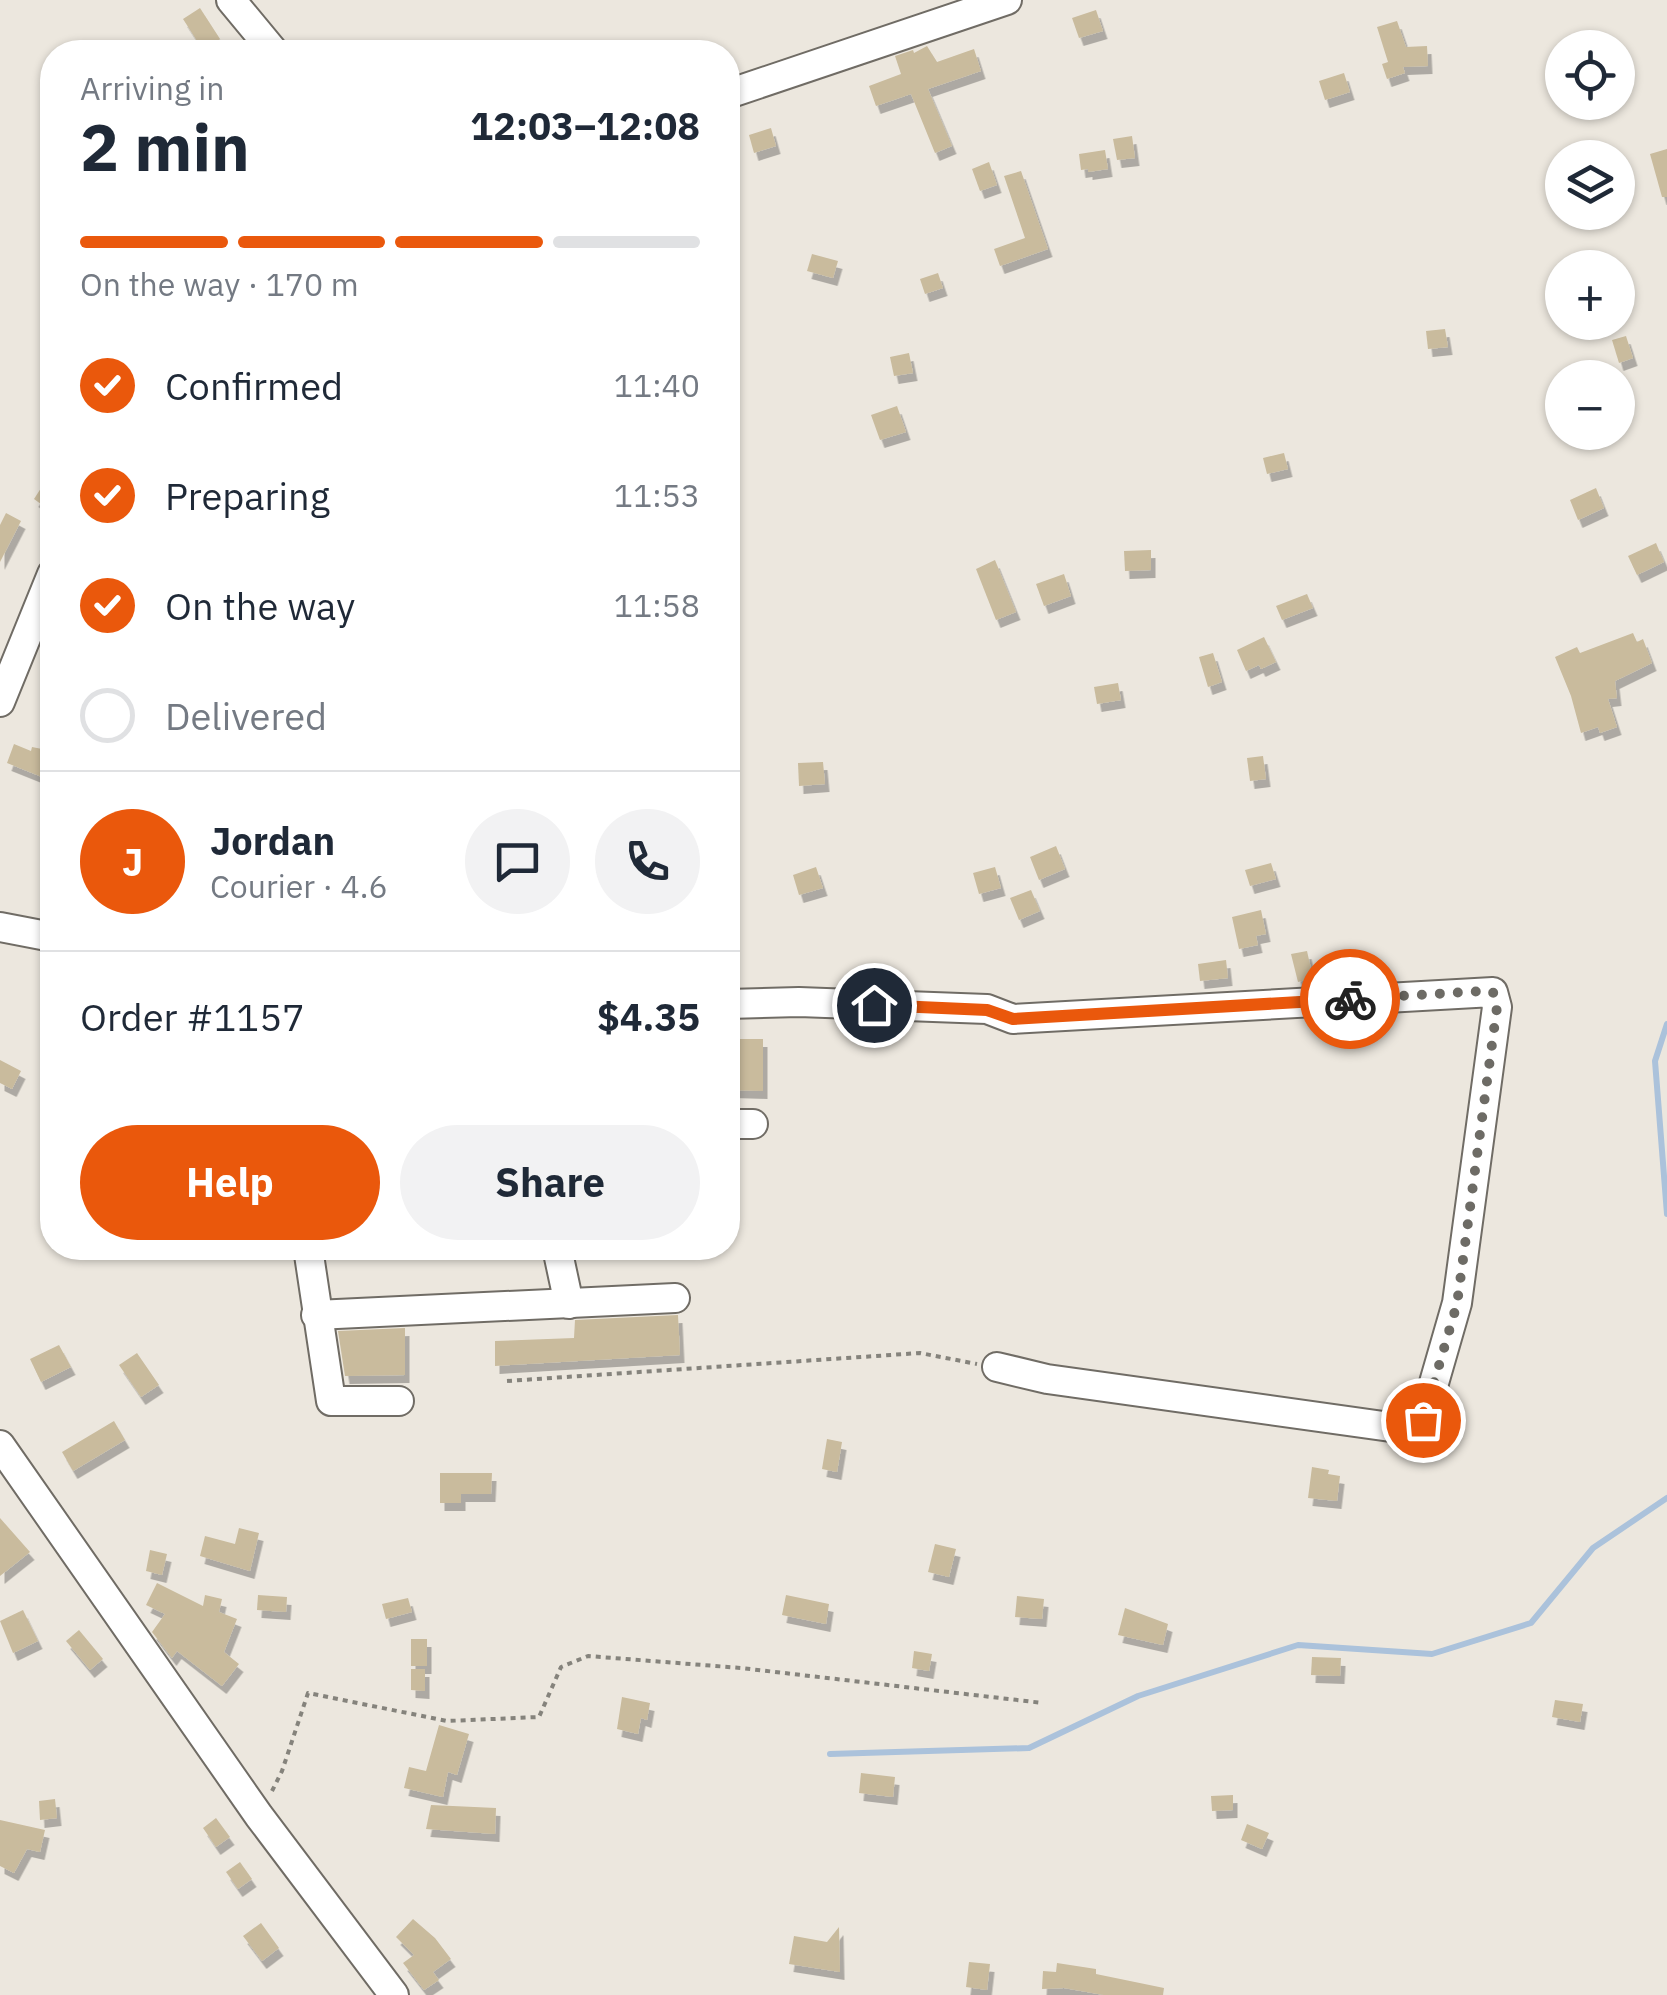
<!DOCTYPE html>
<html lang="en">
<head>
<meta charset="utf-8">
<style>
	body { margin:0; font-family:"IBM Plex Sans",sans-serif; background:#f2f2f3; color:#1f2937; height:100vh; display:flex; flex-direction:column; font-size:38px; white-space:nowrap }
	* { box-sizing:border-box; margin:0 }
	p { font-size:32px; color:#747a83 }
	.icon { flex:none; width:55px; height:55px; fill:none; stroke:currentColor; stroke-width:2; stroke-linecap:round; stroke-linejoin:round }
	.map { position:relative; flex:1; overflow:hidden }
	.drawer { position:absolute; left:40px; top:40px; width:700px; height:1220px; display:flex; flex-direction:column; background:#fff; border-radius:40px; box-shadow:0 2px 8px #0004 }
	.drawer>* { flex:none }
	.tools { position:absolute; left:1545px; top:30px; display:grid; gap:20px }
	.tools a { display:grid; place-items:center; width:90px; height:90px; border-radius:50%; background:#fff; box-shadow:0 2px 8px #0004; font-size:50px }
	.pin { position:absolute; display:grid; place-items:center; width:85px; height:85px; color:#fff; margin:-42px; border:5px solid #fff; border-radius:50%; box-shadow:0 2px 10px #0007 }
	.courier { position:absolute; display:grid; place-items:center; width:100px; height:100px; margin:-50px; border:8px solid #ea580c; border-radius:50%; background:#fff; color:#222; box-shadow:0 2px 12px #0007 }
	.headline em { font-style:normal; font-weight:700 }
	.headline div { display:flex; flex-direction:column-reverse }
	.headline { display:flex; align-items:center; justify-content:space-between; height:170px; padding:0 40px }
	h1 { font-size:65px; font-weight:700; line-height:75px }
	.bar { display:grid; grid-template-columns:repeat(4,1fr); gap:15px 10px; align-content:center; height:120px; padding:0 40px }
	.bar i { height:12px; border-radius:8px; background:#e0e1e3 }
	.bar .active { background:#ea580c }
	.bar p { grid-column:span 4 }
	.line { display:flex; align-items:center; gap:25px; padding:0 40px; border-top:2px solid #e0e1e3 }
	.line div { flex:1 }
	.round { display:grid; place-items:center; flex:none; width:105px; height:105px; border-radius:52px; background:#f2f2f3 }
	ol { padding:0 40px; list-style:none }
	li { display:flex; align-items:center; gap:30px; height:110px }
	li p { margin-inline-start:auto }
	li .icon { padding:10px; border-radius:50%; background:#ea580c; color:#fff; stroke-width:4 }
	li:last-child { color:#747a83 }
	li i { width:55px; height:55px; border:5px solid #e0e1e3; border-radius:50% }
	.primary-button { display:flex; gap:20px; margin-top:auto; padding:20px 40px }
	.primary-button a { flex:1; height:115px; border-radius:60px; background:#ea580c; color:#fff; font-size:40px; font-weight:700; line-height:115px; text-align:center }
	.primary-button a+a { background:#f2f2f3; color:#1f2937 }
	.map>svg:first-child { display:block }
</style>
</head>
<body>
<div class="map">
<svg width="1667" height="1995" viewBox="0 0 1667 1995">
	<defs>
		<filter id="shadow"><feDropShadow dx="4.5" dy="8" stdDeviation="0" flood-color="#0004"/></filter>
	</defs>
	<rect width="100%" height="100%" fill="#ece7de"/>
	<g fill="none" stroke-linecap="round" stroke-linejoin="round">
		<g stroke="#abc2db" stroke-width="6">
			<polyline points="1667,1024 1655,1061 1667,1214"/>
			<polyline points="830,1754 1029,1748 1138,1696 1298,1645 1432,1654 1531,1623 1593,1548 1667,1498"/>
		</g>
	</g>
	<g fill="#c9bb9d" filter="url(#shadow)">
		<polygon points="200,8 220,39 203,50 183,19"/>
		<polygon points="1096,10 1103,31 1079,38 1072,18"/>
		<polygon points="1397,21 1406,47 1427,46 1428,66 1403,67 1405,73 1387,79 1382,64 1388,62 1377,27"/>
		<polygon points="927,46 937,62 974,49 981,71 928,89 952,146 935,153 911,94 876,106 869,86 901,74 895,56 913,50 914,53"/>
		<polygon points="1344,73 1350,92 1325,100 1319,81"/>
		<polygon points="771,128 776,146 754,153 749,135"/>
		<polygon points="1132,136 1135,158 1117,160 1113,139"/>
		<polygon points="1667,149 1667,197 1662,197 1650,154"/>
		<polygon points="1105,150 1108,169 1088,172 1088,169 1081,170 1079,154"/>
		<polygon points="989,162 997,185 980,191 972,169"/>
		<polygon points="1021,171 1048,249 1000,266 994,249 1025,238 1004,176"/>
		<polygon points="812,254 838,261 833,278 807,271"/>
		<polygon points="938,273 943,288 925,294 920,279"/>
		<polygon points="1445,329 1448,347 1428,349 1426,331"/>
		<polygon points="1626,336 1633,358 1619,363 1612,340"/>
		<polygon points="909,353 913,373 894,376 890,357"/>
		<polygon points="897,406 906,432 880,440 871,415"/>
		<polygon points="1284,453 1288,469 1267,474 1263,458"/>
		<polygon points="52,471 52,512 34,499"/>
		<polygon points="1596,488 1604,508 1578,520 1570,500"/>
		<polygon points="6,513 21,521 0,562 0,525"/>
		<polygon points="1656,543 1664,562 1637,575 1628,556"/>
		<polygon points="1151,550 1151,570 1125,571 1124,551"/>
		<polygon points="995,560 1016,612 996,620 976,569"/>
		<polygon points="1064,574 1071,596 1044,606 1036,584"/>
		<polygon points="1307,594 1313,608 1282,620 1276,606"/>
		<polygon points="1633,633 1637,642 1643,639 1652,663 1615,681 1617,698 1608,699 1617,727 1600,733 1598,727 1581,733 1571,696 1555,657 1577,647 1580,653"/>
		<polygon points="1264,637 1276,662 1261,669 1259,665 1246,671 1237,650"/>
		<polygon points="1213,653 1222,682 1208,687 1199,657"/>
		<polygon points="1118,683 1121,700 1097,704 1094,687"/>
		<polygon points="14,744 31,751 32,747 52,751 52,781 7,763"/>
		<polygon points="1263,756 1266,779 1250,781 1247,758"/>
		<polygon points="823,762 825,784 799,786 798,763"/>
		<polygon points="1056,846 1065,869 1039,880 1030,857"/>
		<polygon points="1271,863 1276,879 1250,886 1245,870"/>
		<polygon points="816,867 823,888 799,895 793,875"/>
		<polygon points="995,867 1001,888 979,894 973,873"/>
		<polygon points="1031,890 1040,911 1019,920 1010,898"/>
		<polygon points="1261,910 1266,934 1256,936 1258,945 1239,949 1232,917"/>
		<polygon points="1307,951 1313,978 1298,982 1291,954"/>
		<polygon points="1226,960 1228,978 1200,981 1198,964"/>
		<polygon points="728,1039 763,1039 763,1091 728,1090"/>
		<polygon points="0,1060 21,1071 12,1089 0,1083"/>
		<polygon points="678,1315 680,1355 495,1366 495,1341 574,1338 575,1320"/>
		<polygon points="405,1328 405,1375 345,1376 338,1331"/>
		<polygon points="59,1345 71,1367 41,1382 30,1359"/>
		<polygon points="137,1353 159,1385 141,1397 119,1365"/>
		<polygon points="114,1421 125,1440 73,1471 62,1452"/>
		<polygon points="827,1439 842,1442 837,1472 822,1469"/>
		<polygon points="1312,1467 1329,1470 1328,1474 1340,1476 1337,1501 1308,1498"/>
		<polygon points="440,1473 492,1473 491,1494 461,1494 461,1503 440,1503"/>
		<polygon points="0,1518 30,1552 0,1576"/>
		<polygon points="239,1528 259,1533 250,1571 200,1556 205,1536 235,1544"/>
		<polygon points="935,1544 956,1549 949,1577 928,1572"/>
		<polygon points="150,1550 167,1554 162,1575 146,1571"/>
		<polygon points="157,1583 203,1606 205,1595 222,1599 219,1612 237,1619 224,1652 239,1664 222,1686 177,1651 172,1658 152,1632 165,1614 146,1605"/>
		<polygon points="258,1595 287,1597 286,1612 257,1610"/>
		<polygon points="786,1595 829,1604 826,1624 782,1615"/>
		<polygon points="1017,1596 1044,1599 1042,1619 1015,1617"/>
		<polygon points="408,1598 412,1612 386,1619 382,1604"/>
		<polygon points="1125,1608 1168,1624 1163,1645 1118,1635"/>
		<polygon points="23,1610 38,1641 13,1653 0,1621"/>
		<polygon points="79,1630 103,1659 90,1670 66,1641"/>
		<rect x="411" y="1639" width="16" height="27"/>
		<polygon points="914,1651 932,1654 929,1671 912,1668"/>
		<polygon points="1312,1657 1341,1658 1340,1676 1311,1675"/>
		<polygon points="411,1669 425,1669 425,1691 411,1690"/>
		<polygon points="622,1697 650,1703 647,1720 641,1718 638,1734 617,1729"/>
		<polygon points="1555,1700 1583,1704 1580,1722 1552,1717"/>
		<polygon points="439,1725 469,1734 457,1775 448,1772 443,1797 404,1788 409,1767 426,1771"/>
		<polygon points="861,1773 895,1777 893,1797 859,1793"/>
		<polygon points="1233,1795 1233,1810 1212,1811 1211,1796"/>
		<polygon points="55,1799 57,1818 40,1820 39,1801"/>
		<polygon points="431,1805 496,1808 495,1834 426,1829"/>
		<polygon points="216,1818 230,1837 216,1847 203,1828"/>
		<polygon points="0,1820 45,1830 40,1852 27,1849 14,1873 0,1866"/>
		<polygon points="1247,1824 1269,1833 1262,1849 1241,1840"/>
		<polygon points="240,1862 252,1879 238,1889 226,1872"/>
		<polygon points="413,1919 435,1938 451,1959 433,1972 439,1980 424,1990 403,1963 414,1955 396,1937"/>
		<polygon points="261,1923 279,1948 262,1961 243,1936"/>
		<polygon points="839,1927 840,1972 789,1964 794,1936 827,1942"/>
		<polygon points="969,1962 990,1964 987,1990 966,1987"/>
		<polygon points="1057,1963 1096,1969 1096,1974 1164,1988 1163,1995 1104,1995 1064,1988 1042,1989 1043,1971 1056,1972"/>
	</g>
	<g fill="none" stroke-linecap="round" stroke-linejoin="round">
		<defs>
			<g id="minor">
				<polyline points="231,0 274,52"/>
				<polyline points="728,94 1007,0"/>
				<polyline points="0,702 52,574"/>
				<polyline points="0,927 52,937"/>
				<polyline points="728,1004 799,1002 987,1009 1013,1019 1493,992 1497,1007 1457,1303 1423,1421 1412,1430 1047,1379 997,1367"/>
				<polyline points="728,1124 753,1124"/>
				<polyline points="308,1248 331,1401 399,1401"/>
				<polyline points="557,1248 569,1304"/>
				<polyline points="316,1315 675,1298"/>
				<polyline points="0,1445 259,1816 394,1995"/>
			</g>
		</defs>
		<use href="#minor" stroke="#706c65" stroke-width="32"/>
		<g stroke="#85837c" stroke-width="4" stroke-dasharray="5 5" stroke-linecap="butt">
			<polyline points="507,1381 920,1353 977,1364"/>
			<polyline points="272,1791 282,1771 308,1693 447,1721 539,1717 561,1667 588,1656 741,1668 1043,1703"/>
		</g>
		<use href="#minor" stroke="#fff" stroke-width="28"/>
	</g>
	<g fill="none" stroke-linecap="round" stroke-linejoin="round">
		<polyline stroke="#6d6b65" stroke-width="10" stroke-dasharray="0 18" points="1350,999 1484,991 1493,992 1497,1007 1457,1304 1423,1420"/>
		<polyline stroke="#ea580c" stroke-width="12" points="874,1005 987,1010 1013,1019 1350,999"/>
	</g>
</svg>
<div class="tools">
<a><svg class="icon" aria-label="locate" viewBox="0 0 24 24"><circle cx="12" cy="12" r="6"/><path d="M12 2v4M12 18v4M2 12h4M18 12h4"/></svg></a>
<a><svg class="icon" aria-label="layers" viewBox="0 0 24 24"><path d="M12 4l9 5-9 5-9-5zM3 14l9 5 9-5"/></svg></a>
<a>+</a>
<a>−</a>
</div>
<div class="pin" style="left:1423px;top:1420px;background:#ea580c"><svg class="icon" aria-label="bag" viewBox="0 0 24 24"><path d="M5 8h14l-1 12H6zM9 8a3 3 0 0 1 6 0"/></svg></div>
<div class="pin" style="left:874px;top:1005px;background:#1f2937"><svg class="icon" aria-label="home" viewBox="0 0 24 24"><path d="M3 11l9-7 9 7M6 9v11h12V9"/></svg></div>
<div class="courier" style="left:1350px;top:999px"><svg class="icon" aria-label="bike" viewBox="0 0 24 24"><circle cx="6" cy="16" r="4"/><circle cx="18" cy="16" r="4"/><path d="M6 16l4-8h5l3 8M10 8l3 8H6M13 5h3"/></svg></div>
<section class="drawer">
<div class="headline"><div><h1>2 min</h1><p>Arriving in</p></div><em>12:03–12:08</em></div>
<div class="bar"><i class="active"></i><i class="active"></i><i class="active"></i><i></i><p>On the way · 170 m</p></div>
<ol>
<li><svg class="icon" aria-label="check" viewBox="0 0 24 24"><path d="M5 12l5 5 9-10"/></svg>Confirmed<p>11:40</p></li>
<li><svg class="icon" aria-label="check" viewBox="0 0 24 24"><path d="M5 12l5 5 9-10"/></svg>Preparing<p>11:53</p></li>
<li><svg class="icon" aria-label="check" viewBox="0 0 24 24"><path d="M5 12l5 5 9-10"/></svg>On the way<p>11:58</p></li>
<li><i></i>Delivered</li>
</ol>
<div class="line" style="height:180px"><b class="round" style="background:#ea580c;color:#fff">J</b><div><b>Jordan</b><p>Courier · 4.6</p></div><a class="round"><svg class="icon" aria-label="chat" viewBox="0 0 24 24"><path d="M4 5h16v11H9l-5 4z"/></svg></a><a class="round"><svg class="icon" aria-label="phone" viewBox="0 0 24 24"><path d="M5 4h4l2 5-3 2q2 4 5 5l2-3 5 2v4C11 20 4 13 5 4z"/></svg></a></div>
<div class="line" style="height:130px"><div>Order #1157</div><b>$4.35</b></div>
<div class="primary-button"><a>Help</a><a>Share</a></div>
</section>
</div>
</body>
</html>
